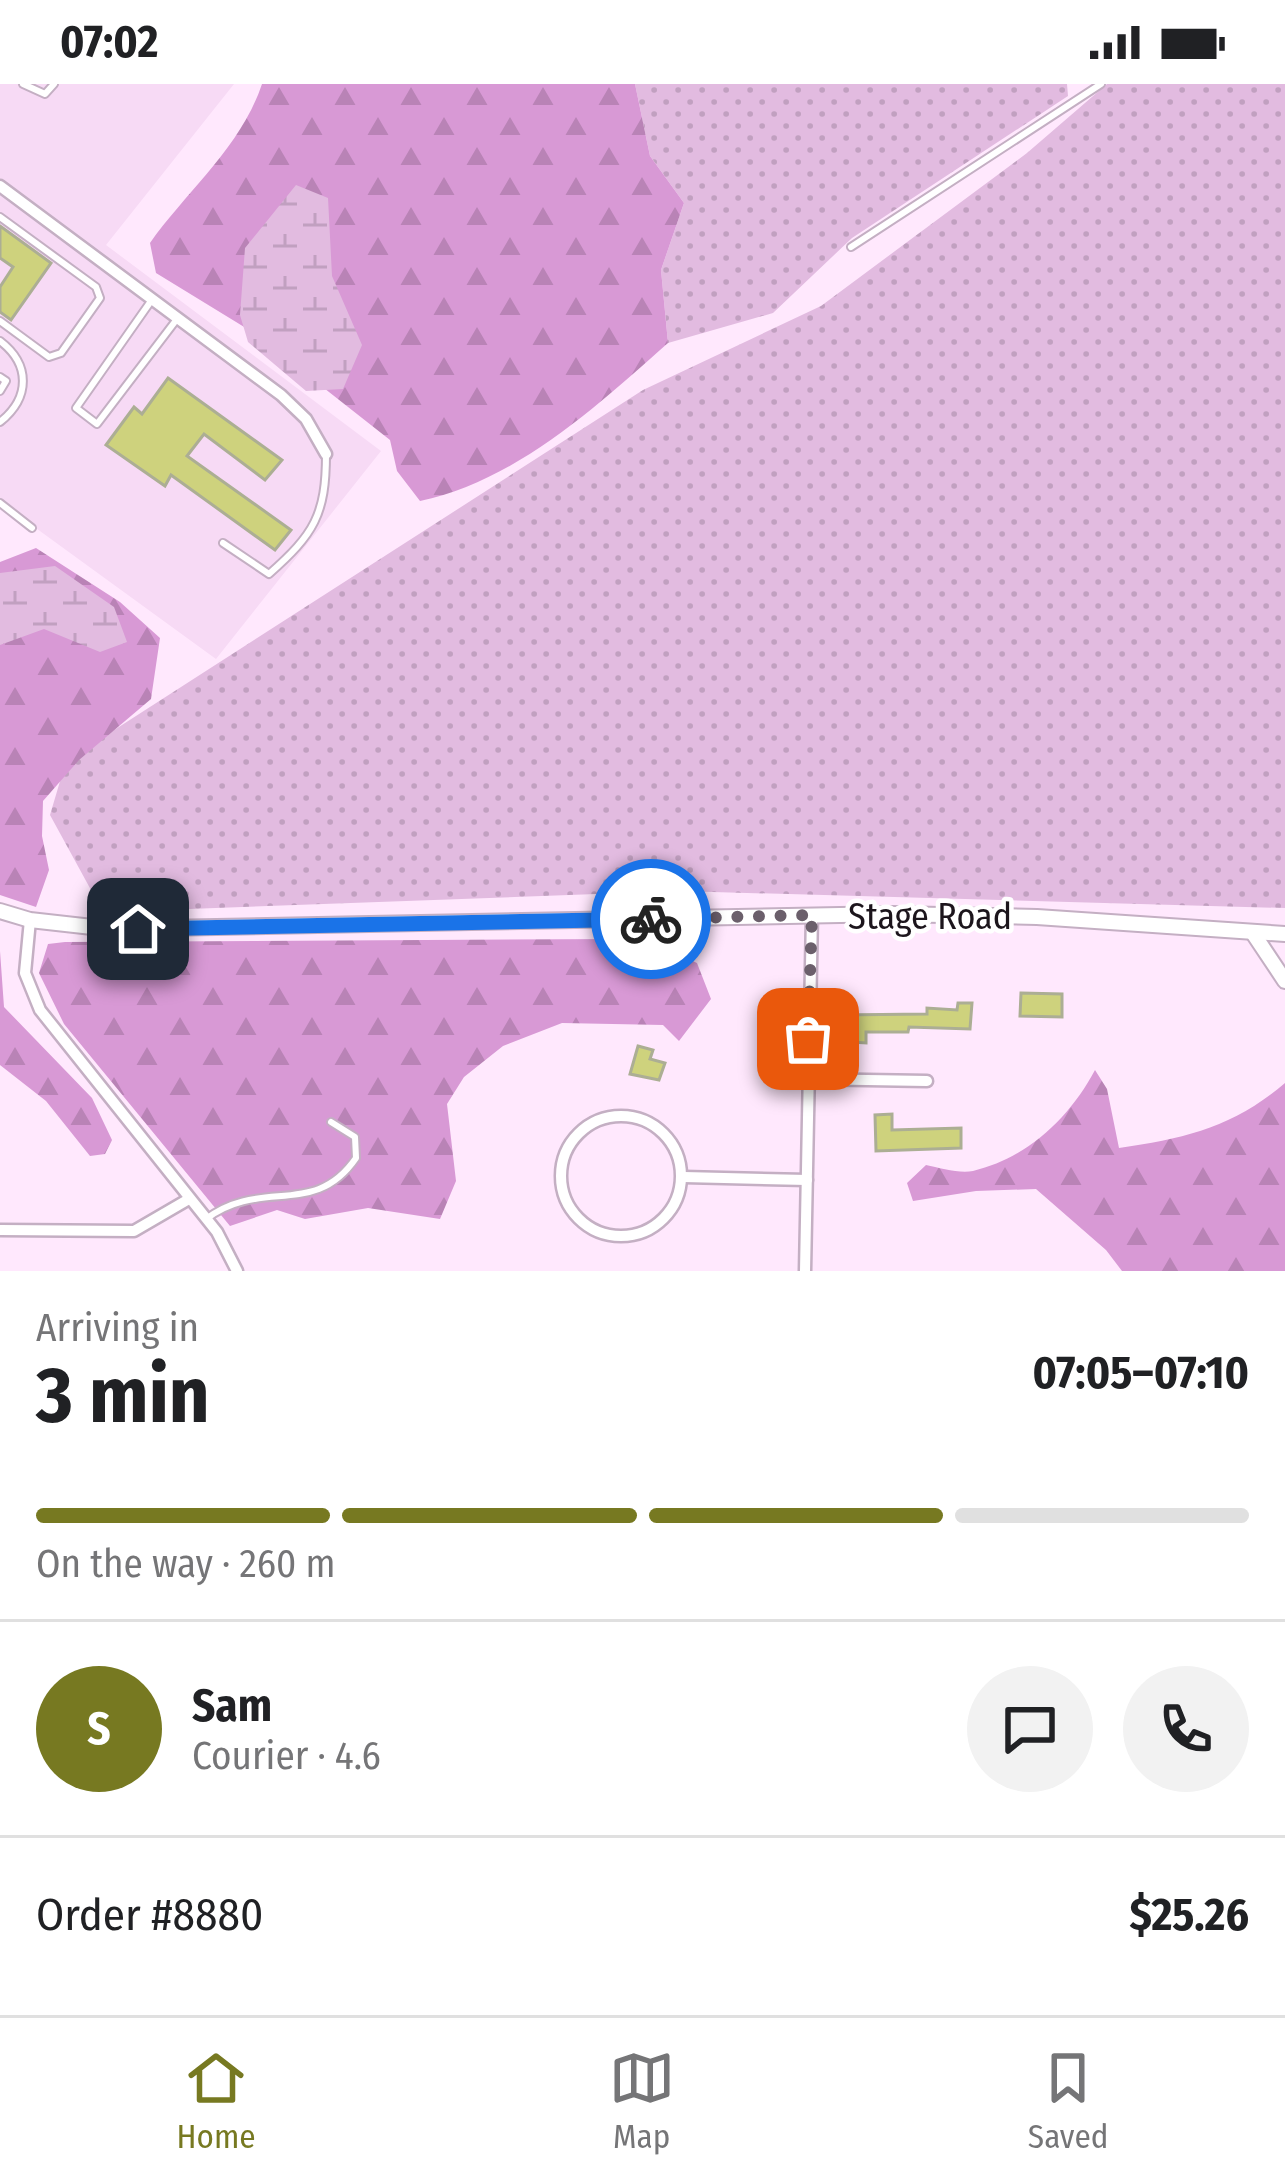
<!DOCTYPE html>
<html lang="en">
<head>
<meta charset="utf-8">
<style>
	body { margin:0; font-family:"Fira Sans Condensed",sans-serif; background:#f2f2f2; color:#202124; height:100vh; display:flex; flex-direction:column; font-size:45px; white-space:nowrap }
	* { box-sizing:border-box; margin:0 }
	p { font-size:39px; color:#757577 }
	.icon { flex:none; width:66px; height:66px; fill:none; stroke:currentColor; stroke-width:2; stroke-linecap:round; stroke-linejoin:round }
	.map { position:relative; height:1187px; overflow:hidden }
	.drawer { display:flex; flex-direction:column; background:#fff; flex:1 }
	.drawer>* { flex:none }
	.pin { position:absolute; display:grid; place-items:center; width:102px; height:102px; color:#fff; margin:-51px; border-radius:24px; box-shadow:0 6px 18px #0006 }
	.courier { position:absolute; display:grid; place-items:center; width:120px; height:120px; margin:-60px; border:9px solid #1a73e8; border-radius:50%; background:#fff; color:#222; box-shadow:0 3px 15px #0007 }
	.headline em { font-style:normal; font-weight:700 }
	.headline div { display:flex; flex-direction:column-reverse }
	.headline { display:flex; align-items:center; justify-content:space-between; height:204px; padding:0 36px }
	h1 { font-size:78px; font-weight:700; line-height:90px }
	.bar { display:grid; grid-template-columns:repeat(4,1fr); gap:18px 12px; align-content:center; height:144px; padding:0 36px }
	.bar i { height:15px; border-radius:9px; background:#e0e0e0 }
	.bar .active { background:#777921 }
	.bar p { grid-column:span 4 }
	.line { display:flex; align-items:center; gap:30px; padding:0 36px; border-top:3px solid #e0e0e0 }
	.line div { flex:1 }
	.round { display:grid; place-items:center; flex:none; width:126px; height:126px; border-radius:63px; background:#f2f2f2 }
	.status { display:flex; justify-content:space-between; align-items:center; height:84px; padding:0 60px; background:#fff; direction:ltr }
	.status svg { height:33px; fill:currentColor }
	.dock { display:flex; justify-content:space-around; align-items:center; height:168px; border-top:3px solid #e0e0e0; background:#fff; font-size:33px; color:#757577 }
	.dock a { display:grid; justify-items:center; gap:6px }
	.dock .active { color:#777921 }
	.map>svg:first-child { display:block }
</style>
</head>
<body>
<div class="status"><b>07:02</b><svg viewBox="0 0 49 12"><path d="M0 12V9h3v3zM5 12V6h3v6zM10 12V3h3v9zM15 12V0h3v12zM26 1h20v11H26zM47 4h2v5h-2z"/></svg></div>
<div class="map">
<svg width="1285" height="1187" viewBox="0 0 1285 1187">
	<defs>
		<pattern id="grass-dots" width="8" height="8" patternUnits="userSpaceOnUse" patternTransform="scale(3)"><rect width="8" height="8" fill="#e2bbe0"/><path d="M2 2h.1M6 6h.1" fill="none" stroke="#c1a0c0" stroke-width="1.8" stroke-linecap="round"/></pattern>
		<pattern id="forest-firs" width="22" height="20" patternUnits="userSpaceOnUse" patternTransform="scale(3)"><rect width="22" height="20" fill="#d899d5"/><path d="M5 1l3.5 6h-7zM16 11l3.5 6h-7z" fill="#b983b6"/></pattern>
		<pattern id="wetland-marsh" width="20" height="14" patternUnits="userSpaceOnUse" patternTransform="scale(3)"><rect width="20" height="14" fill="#e2bbe0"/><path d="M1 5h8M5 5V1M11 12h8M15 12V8" fill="none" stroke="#c1a0c0"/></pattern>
	</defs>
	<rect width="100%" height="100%" fill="#ffe8fd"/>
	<polygon fill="#f7daf5" points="0,0 234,0 106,161 381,367 216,575 0,418"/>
	<g fill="url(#grass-dots)">
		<polygon points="635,0 1067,0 1068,12 852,154 773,229 668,259 661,186 684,119 650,72"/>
		<polygon points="1107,0 1285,0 1285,824 678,807 162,826 97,817 50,731 66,677 643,306 821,222 1027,69"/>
	</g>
	<g fill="url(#forest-firs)">
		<path d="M262 0H635L650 72 684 119 661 186 668 259C597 322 516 397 420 417L397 387 390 356 254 249 156 189 150 159C187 107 241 63 262 0Z"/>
		<polygon points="36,464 120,518 160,554 151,615 79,676 43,717 42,752 49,786 36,823 0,811 0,478"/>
		<polygon points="621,855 664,864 697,879 711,915 679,957 663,941 562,939 503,962 464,993 447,1020 456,1097 440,1135 368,1124 305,1135 277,1126 230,1142 64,940 39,889 48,860 65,858"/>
		<polygon points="0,867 4,923 92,1014 112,1056 105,1070 90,1072 46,1017 0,981"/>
		<path d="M1095 986 1107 1005 1119 1064C1186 1054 1233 1043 1285 999V1187H1122L1106 1166 1036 1105 976 1107 913 1117 907 1099 926 1081C940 1084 960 1090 973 1087 1028 1074 1070 1033 1095 986Z"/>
	</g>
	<g fill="url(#wetland-marsh)">
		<polygon points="296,101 328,114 332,192 362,261 343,305 306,307 248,258 240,231 245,164"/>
		<polygon points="55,482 114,523 127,558 100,568 44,545 0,561 0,489"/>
	</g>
	<g fill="#ced27d" stroke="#acae94" stroke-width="3">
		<polygon points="0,142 51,179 11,236 0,228 0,203 13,183 0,174"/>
		<polygon points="168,294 282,376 265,396 204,350 187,372 291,446 275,466 171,391 165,402 106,361 134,323 142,330"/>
		<polygon points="1021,909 1062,910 1062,933 1020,932"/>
		<polygon points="958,919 972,919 970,945 909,943 908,948 866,948 866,959 834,957 837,931 927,930 927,924 957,926"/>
		<polygon points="638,962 653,966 650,975 665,979 659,996 630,990"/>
		<polygon points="892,1030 892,1046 961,1044 961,1064 876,1067 875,1031"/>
	</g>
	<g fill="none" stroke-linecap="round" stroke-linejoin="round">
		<defs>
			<g id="service">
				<polyline points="23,0 45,10 54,0"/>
				<polyline points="0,133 96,203 100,214 61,269 49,273 0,237"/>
				<polyline points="851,163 1101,0"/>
				<polyline points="151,217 76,324 97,340 177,235"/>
				<path d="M0 257C30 280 31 313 0 338"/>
				<polyline points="0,293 6,297 0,307"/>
				<polyline points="0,419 32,444"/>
				<path d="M223 459 269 490C314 450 326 431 326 370"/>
				<path d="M206 1135C262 1093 314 1135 356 1074L355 1053 331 1038"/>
			</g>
			<g id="minor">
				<polyline points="0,102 281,311 306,335 326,370"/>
				<polyline points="30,836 25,889 40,926 217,1148 237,1187"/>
				<polyline points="807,995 927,997"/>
				<circle cx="621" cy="1092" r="60"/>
				<polyline points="684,1093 807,1096"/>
				<polyline points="0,1146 134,1147 189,1115"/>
				<polyline points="805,1187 812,831"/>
			</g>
			<g id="tertiary">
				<polyline points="0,827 30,836 110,845 892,830 1037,833 1285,850"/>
				<polyline points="1253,849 1285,897"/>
			</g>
		</defs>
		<use href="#service" stroke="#c4afc3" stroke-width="10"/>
		<use href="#minor" stroke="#c4afc3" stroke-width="15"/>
		<use href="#tertiary" stroke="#c4afc3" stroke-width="18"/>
		<use href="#service" stroke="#fff" stroke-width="6"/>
		<use href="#minor" stroke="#fff" stroke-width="10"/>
		<use href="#tertiary" stroke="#fff" stroke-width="14"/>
	</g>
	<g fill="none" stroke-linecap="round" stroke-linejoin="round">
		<polyline stroke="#6b5f6b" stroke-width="12" stroke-dasharray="0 21.6" points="651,835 812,831 808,955"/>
		<polyline stroke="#1a73e8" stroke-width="15" points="138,845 651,835"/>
	</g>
	<g text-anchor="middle" stroke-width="9" stroke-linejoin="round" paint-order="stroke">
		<g font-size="36" fill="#1c151c" stroke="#fff">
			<text x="930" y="845">Stage Road</text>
		</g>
	</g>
</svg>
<div class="pin" style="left:808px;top:955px;background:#ea580c"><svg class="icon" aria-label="bag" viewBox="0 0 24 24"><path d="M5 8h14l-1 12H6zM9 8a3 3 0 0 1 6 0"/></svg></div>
<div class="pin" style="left:138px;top:845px;background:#1f2937"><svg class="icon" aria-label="home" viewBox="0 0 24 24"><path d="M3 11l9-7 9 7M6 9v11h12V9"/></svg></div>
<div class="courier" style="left:651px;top:835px"><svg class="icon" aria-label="bike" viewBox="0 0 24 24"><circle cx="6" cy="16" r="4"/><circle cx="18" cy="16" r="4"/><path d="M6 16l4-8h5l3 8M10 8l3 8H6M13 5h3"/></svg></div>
</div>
<section class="drawer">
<div class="headline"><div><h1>3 min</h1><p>Arriving in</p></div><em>07:05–07:10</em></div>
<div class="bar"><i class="active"></i><i class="active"></i><i class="active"></i><i></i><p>On the way · 260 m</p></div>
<div class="line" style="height:216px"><b class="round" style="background:#777921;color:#fff">S</b><div><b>Sam</b><p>Courier · 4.6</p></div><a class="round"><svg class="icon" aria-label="chat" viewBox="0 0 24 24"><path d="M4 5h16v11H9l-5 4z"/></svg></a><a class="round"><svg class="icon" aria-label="phone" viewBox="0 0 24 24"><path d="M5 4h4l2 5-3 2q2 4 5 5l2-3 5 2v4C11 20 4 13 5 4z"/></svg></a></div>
<div class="line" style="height:156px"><div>Order #8880</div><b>$25.26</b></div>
</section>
<nav class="dock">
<a class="active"><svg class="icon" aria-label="home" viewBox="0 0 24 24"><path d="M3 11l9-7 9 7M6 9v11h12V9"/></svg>Home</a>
<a><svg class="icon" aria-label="map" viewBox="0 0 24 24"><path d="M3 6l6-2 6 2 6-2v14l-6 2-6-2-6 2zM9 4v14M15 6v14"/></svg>Map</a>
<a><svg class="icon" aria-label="saved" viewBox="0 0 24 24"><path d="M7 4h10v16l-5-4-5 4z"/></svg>Saved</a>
</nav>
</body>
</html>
